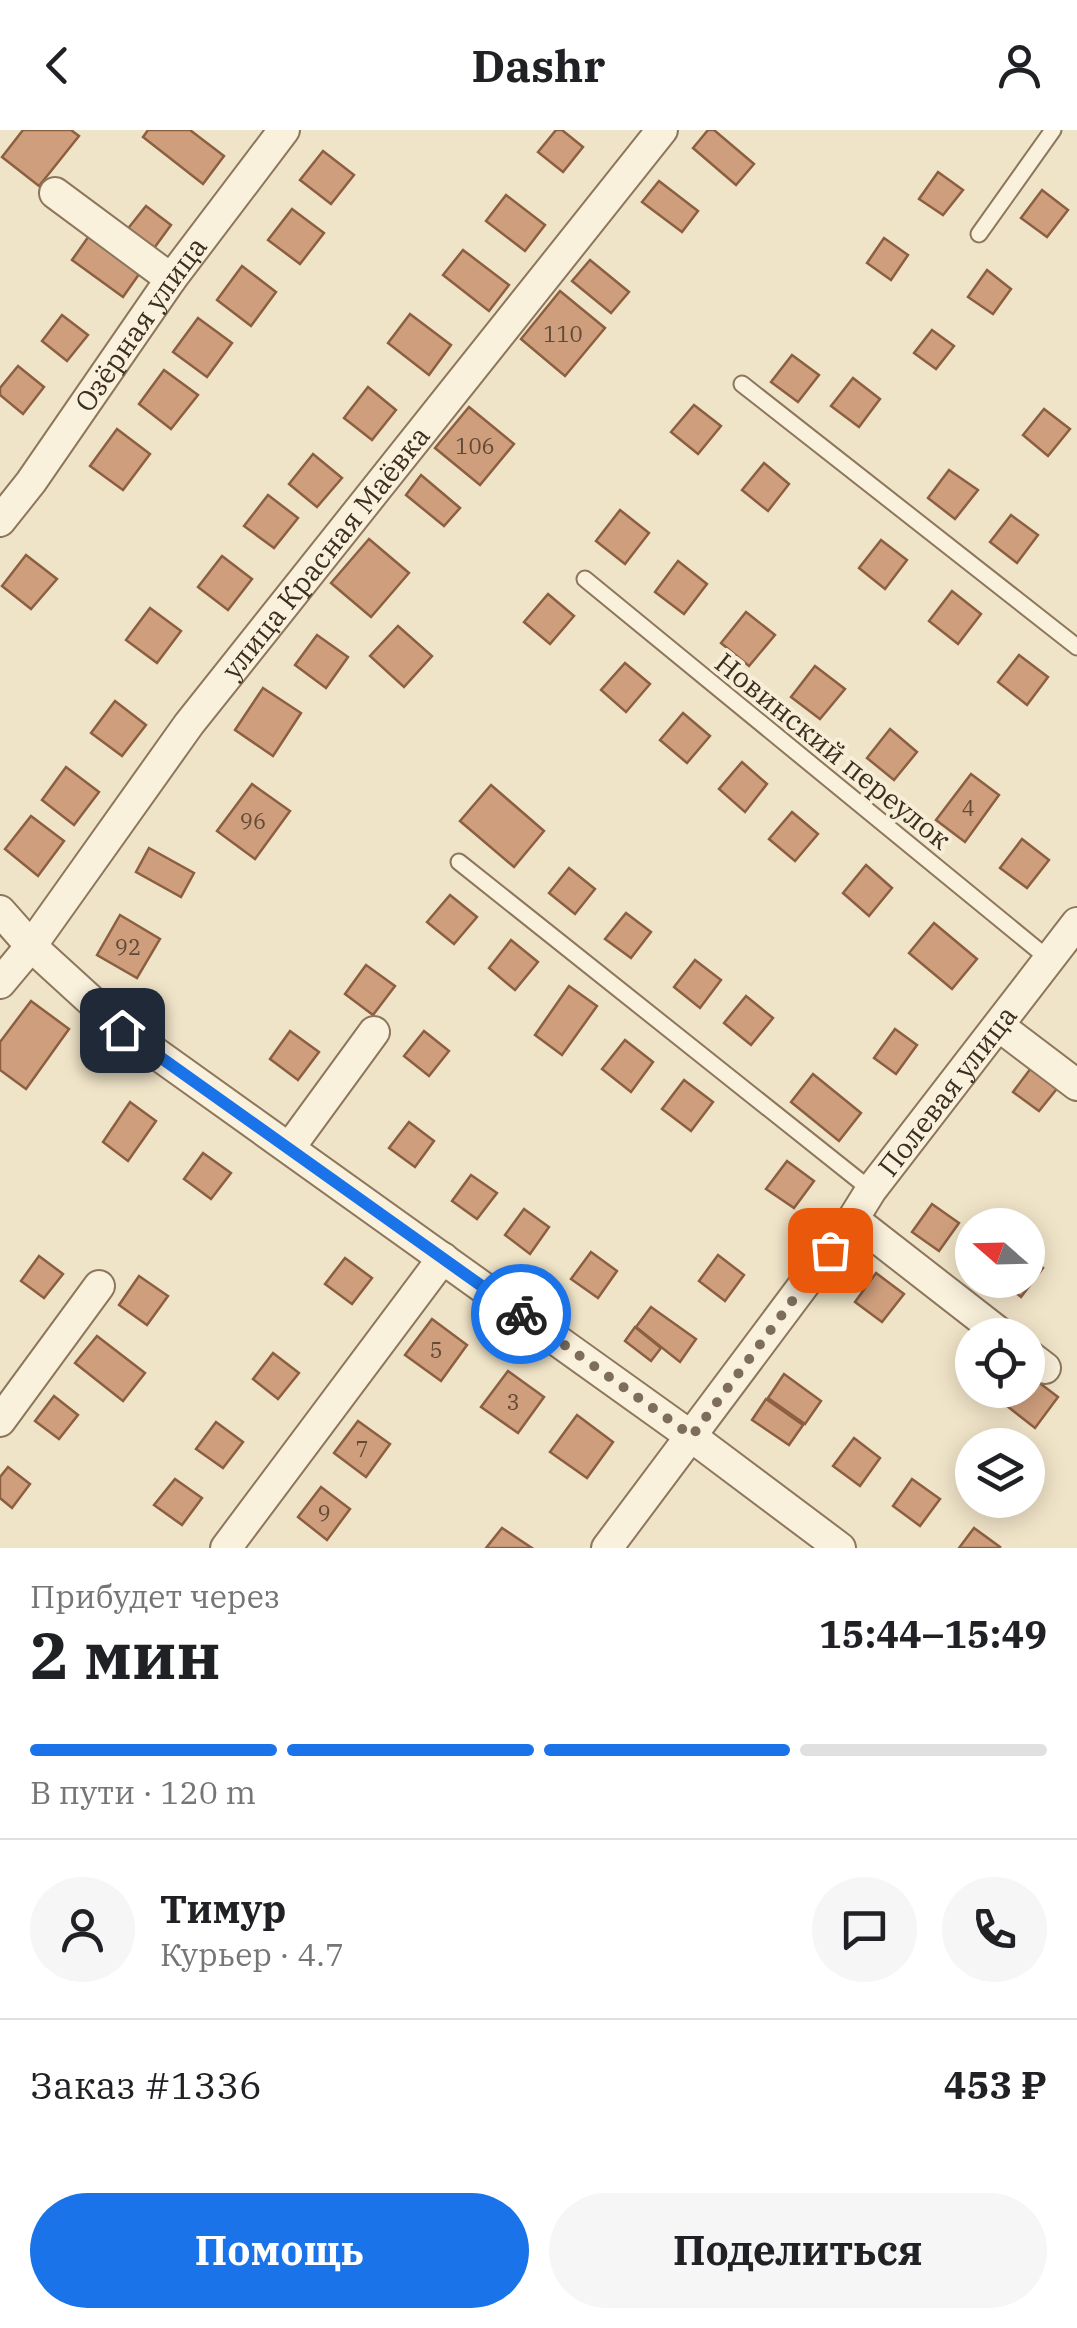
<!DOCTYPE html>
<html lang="ru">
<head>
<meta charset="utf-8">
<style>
	body { margin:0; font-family:"IBM Plex Serif",serif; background:#f6f6f6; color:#202124; height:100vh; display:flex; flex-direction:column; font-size:38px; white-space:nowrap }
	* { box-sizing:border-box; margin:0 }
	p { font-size:32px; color:#757577 }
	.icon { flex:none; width:55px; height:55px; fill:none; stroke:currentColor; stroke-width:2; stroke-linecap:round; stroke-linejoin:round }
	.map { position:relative; height:1418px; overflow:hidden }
	.panel { display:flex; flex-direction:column; background:#fff; flex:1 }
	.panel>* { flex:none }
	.needle { width:65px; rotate:290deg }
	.controls { position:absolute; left:955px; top:1078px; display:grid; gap:20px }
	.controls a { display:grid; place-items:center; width:90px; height:90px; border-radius:50%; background:#fff; box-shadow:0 5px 25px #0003; font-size:50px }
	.pin { position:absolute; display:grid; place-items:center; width:85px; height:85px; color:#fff; margin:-42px; border-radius:20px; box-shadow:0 5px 15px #0006 }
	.courier { position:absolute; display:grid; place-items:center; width:100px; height:100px; margin:-50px; border:8px solid #1a73e8; border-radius:50%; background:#fff; color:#222; box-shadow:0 2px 12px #0007 }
	.overview em { font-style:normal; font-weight:700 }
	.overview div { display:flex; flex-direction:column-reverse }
	.overview { display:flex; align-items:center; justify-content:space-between; height:170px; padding:0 30px }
	h1 { font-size:65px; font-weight:700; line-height:75px }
	.bar { display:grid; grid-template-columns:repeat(4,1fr); gap:15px 10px; align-content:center; height:120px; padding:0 30px }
	.bar i { height:12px; border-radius:8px; background:#e0e0e0 }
	.bar .active { background:#1a73e8 }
	.bar p { grid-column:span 4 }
	.line { display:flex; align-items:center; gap:25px; padding:0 30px; border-top:2px solid #e0e0e0 }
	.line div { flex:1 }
	.round { display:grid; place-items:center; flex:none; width:105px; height:105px; border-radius:52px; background:#f6f6f6 }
	.action { display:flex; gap:20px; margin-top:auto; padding:20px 30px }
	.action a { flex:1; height:115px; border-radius:60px; background:#1a73e8; color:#fff; font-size:40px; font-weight:700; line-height:115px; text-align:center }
	.action a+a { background:#f6f6f6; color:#202124 }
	header { display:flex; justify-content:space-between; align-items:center; height:130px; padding:0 30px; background:#fff; font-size:45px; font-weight:700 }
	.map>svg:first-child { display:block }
</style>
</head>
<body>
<header><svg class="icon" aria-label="back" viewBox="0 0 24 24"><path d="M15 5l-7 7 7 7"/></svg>Dashr<svg class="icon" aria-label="person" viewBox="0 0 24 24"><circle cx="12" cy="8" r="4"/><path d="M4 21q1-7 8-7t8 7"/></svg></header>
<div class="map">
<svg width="1077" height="1418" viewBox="0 0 1077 1418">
	<rect width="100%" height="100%" fill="#f0e4c8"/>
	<g fill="#cf9f7d" stroke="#8d5f41" stroke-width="2.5">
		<polygon points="23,0 71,0 79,6 39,56 2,27"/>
		<polygon points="148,0 190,0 224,26 203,54 143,7"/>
		<polygon points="556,0 562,0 583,17 563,42 538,22"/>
		<polygon points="708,0 714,0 754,34 736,55 693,18"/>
		<polygon points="323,21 354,45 331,74 300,50"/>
		<polygon points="938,42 963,60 943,85 919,69"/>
		<polygon points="659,51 698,81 682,102 642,72"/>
		<polygon points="1042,60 1068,80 1047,107 1021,88"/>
		<polygon points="506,65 545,95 525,121 486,91"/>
		<polygon points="146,76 171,95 152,121 126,101"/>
		<polygon points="292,79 324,103 300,134 268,110"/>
		<polygon points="91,103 142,140 123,167 72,130"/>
		<polygon points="884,108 908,125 891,150 867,133"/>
		<polygon points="463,120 509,155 489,181 443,145"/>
		<polygon points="590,130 629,162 611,183 572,151"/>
		<polygon points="242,136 276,162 251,196 217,170"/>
		<polygon points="987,140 1011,159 993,184 968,167"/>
		<polygon points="560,161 605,198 565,246 521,209"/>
		<polygon points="410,184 451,215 429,245 388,213"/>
		<polygon points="62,185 88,205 67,231 42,211"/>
		<polygon points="198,188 232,213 207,247 173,222"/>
		<polygon points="932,200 954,216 936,239 914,223"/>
		<polygon points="792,225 819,245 798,272 771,252"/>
		<polygon points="18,236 44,257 23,284 0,265 0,258"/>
		<polygon points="164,240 198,265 171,299 139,274"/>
		<polygon points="853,248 880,269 859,297 831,276"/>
		<polygon points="368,257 396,280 372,310 344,288"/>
		<polygon points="694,275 721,296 698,324 671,302"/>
		<polygon points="469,277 514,314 480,355 435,318"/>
		<polygon points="1044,279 1070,299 1048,326 1023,305"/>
		<polygon points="117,299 150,324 123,360 90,336"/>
		<polygon points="313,324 342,348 317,377 289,354"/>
		<polygon points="764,333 789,354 768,381 742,360"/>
		<polygon points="949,340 978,360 955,389 928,368"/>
		<polygon points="421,345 460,378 444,396 406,365"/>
		<polygon points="268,365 298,388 274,418 244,396"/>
		<polygon points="620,380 649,403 625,434 596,411"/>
		<polygon points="1011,385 1038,405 1017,433 990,412"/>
		<polygon points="369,409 409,443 371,487 331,453"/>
		<polygon points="881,410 907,430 885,459 859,438"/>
		<polygon points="26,425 57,449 31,479 2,456"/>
		<polygon points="222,426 252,449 228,480 198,457"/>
		<polygon points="678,431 707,454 684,484 655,462"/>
		<polygon points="952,461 981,484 958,514 929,491"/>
		<polygon points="548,464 574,486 550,514 524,492"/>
		<polygon points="150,478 181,501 157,533 126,510"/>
		<polygon points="746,482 775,505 749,536 721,513"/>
		<polygon points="398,496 432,526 404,557 370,526"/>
		<polygon points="317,505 348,527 326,558 295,535"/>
		<polygon points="1019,525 1048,547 1027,575 998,552"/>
		<polygon points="625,533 650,554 626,582 601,560"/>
		<polygon points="815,536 845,559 820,589 791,567"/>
		<polygon points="263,558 301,583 273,626 235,600"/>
		<polygon points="115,571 146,595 122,626 91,603"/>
		<polygon points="683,583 710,606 687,633 660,610"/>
		<polygon points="890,599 917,622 894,650 867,628"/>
		<polygon points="742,632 767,654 745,682 719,659"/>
		<polygon points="66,637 99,662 74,695 42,670"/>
		<polygon points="971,644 999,665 965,712 936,690"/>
		<polygon points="252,654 290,681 255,729 217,701"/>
		<polygon points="491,655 544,701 514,737 460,691"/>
		<polygon points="792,682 818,704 795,731 769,709"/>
		<polygon points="31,686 64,711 38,746 5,719"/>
		<polygon points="1022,709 1049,730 1027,758 1000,738"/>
		<polygon points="149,718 194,743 181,767 136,742"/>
		<polygon points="866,735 892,758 869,786 843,763"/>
		<polygon points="569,738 595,759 575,784 549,763"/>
		<polygon points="450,765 477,787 454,814 427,792"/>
		<polygon points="626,783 651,802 631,828 605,809"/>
		<polygon points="120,785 160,809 137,848 97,825"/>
		<polygon points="934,793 977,829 952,859 909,823"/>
		<polygon points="511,810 538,832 515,860 489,838"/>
		<polygon points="695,830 721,850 700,878 674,857"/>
		<polygon points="366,835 395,856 373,885 345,864"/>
		<polygon points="569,856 597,876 562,925 535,905"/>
		<polygon points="746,866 773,888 751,915 724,893"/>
		<polygon points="31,871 69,899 26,959 0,940 0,912"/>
		<polygon points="895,899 917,915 896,944 874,928"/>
		<polygon points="290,901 319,922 298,950 270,929"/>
		<polygon points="424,901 449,921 429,946 404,926"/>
		<polygon points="625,910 653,932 631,962 602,939"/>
		<polygon points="1034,934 1060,955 1039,981 1013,962"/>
		<polygon points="813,944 861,983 839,1011 791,972"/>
		<polygon points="684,950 713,972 691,1001 662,979"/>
		<polygon points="130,972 156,991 128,1031 103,1012"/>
		<polygon points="409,992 434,1011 415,1037 389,1018"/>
		<polygon points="203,1023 231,1043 211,1069 184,1049"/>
		<polygon points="787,1031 814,1051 794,1078 766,1059"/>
		<polygon points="471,1045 497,1063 477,1089 452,1071"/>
		<polygon points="932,1074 959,1093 939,1121 912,1102"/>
		<polygon points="524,1079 549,1097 530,1124 505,1105"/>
		<polygon points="591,1122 617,1141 598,1168 571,1149"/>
		<polygon points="718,1125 744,1145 725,1171 699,1151"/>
		<polygon points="39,1126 63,1144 44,1168 21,1151"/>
		<polygon points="1028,1126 1043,1138 1021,1167 1000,1150 1028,1150"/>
		<polygon points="345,1128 372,1148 352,1174 325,1154"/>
		<polygon points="876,1143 904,1164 882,1192 855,1172"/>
		<polygon points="139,1146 168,1166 147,1195 119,1175"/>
		<polygon points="651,1177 696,1209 680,1232 636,1197"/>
		<polygon points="432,1189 467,1215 441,1251 405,1225"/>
		<polygon points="635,1197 661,1218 651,1231 625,1211"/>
		<polygon points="97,1206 145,1243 123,1271 75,1233"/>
		<polygon points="273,1223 299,1243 278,1269 253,1249"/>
		<polygon points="508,1241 544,1267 518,1303 481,1277"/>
		<polygon points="784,1244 821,1271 805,1294 768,1268"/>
		<polygon points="1029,1245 1058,1267 1035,1298 1007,1276 1019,1260 1028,1260"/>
		<polygon points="54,1266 78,1285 59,1309 35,1291"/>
		<polygon points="766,1269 803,1295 789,1315 752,1290"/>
		<polygon points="577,1285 613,1312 587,1348 550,1322"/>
		<polygon points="358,1291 390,1314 366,1347 334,1323"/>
		<polygon points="216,1292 243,1312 223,1338 196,1319"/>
		<polygon points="854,1308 880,1328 860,1356 833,1336"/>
		<polygon points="8,1337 30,1354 12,1378 0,1368 0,1347"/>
		<polygon points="175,1349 202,1368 182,1395 154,1375"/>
		<polygon points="912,1349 940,1369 920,1396 893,1376"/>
		<polygon points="321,1357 350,1379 327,1410 298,1387"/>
		<polygon points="502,1398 532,1418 486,1418"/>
		<polygon points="974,1398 1000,1417 999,1418 959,1418"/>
	</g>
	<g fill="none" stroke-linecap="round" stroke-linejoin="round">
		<defs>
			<g id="service">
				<polyline points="979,104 1053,0"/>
				<polyline points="742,254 1077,517"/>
				<polyline points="585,449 1050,830"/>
				<polyline points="459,732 871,1060"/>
			</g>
			<g id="minor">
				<polyline points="55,63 171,149"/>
				<path id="s1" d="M0 391 31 352 171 149 284 0"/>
				<polyline points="0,781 31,816 122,899 692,1307 840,1418"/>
				<path id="s2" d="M0 853 31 816 189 594 662 0"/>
				<polyline points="999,896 1077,955"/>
				<polyline points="290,1017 374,902"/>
				<polyline points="853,1089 1002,1205"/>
				<polyline points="1028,1225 1045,1238"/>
				<polyline points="0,1291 99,1156"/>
				<polyline points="226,1418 443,1128"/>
				<path id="s3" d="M607 1418 853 1089 871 1060 1077 793"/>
			</g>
		</defs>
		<use href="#service" stroke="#8d765c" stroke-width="19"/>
		<use href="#minor" stroke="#8d765c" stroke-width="34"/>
		<use href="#service" stroke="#faf1dc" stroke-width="15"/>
		<use href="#minor" stroke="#faf1dc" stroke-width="30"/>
	</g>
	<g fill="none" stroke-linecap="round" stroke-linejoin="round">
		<polyline stroke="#7c6e5b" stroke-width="10" stroke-dasharray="0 18" points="521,1184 692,1306 830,1120"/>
		<polyline stroke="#1a73e8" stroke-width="12" points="122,900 521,1184"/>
	</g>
	<g text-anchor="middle" stroke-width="8" stroke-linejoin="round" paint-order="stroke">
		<g font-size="22" fill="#624a37">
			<text x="563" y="212">110</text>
			<text x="475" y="324">106</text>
			<text x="968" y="686">4</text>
			<text x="253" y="699">96</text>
			<text x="128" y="825">92</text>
			<text x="436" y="1228">5</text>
			<text x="513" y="1280">3</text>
			<text x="362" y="1327">7</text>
			<text x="324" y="1391">9</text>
		</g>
		<g font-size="28" fill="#3d2e20" stroke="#f7eed8">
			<text dy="10" stroke="none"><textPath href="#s1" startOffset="242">Озёрная улица</textPath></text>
			<text dy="10" stroke="none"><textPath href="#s2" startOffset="540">улица Красная Маёвка</textPath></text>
			<text transform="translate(833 621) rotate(39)" y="10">Новинский переулок</text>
			<text dy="10" stroke="none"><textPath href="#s3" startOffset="570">Полевая улица</textPath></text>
		</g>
	</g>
</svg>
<div class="controls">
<a><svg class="needle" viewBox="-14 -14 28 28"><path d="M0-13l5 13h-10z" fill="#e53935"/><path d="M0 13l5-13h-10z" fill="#757577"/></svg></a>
<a><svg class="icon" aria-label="locate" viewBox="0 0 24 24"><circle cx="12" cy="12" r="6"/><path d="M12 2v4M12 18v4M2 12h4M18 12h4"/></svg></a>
<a><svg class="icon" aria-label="layers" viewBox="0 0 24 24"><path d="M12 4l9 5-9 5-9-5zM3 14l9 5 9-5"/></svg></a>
</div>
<div class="pin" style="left:830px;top:1120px;background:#ea580c"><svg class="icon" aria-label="bag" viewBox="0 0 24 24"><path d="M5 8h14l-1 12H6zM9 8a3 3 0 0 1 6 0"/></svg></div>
<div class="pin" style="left:122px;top:900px;background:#1f2937"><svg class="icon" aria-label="home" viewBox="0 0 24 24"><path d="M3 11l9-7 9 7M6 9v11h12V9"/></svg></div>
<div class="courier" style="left:521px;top:1184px"><svg class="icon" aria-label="bike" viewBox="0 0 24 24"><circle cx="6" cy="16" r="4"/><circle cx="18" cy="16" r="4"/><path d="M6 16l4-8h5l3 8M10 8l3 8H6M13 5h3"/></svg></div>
</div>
<section class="panel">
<div class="overview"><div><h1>2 мин</h1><p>Прибудет через</p></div><em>15:44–15:49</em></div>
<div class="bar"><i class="active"></i><i class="active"></i><i class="active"></i><i></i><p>В пути · 120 m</p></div>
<div class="line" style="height:180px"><a class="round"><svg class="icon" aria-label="person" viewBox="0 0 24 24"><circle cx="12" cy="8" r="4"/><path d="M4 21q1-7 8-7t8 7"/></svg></a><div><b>Тимур</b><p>Курьер · 4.7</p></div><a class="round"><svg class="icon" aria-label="chat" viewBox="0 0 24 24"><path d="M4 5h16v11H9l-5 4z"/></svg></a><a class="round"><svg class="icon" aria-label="phone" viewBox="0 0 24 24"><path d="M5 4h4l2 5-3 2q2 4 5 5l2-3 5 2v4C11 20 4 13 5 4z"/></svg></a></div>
<div class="line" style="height:130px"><div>Заказ #1336</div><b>453 ₽</b></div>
<div class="action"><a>Помощь</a><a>Поделиться</a></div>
</section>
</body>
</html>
